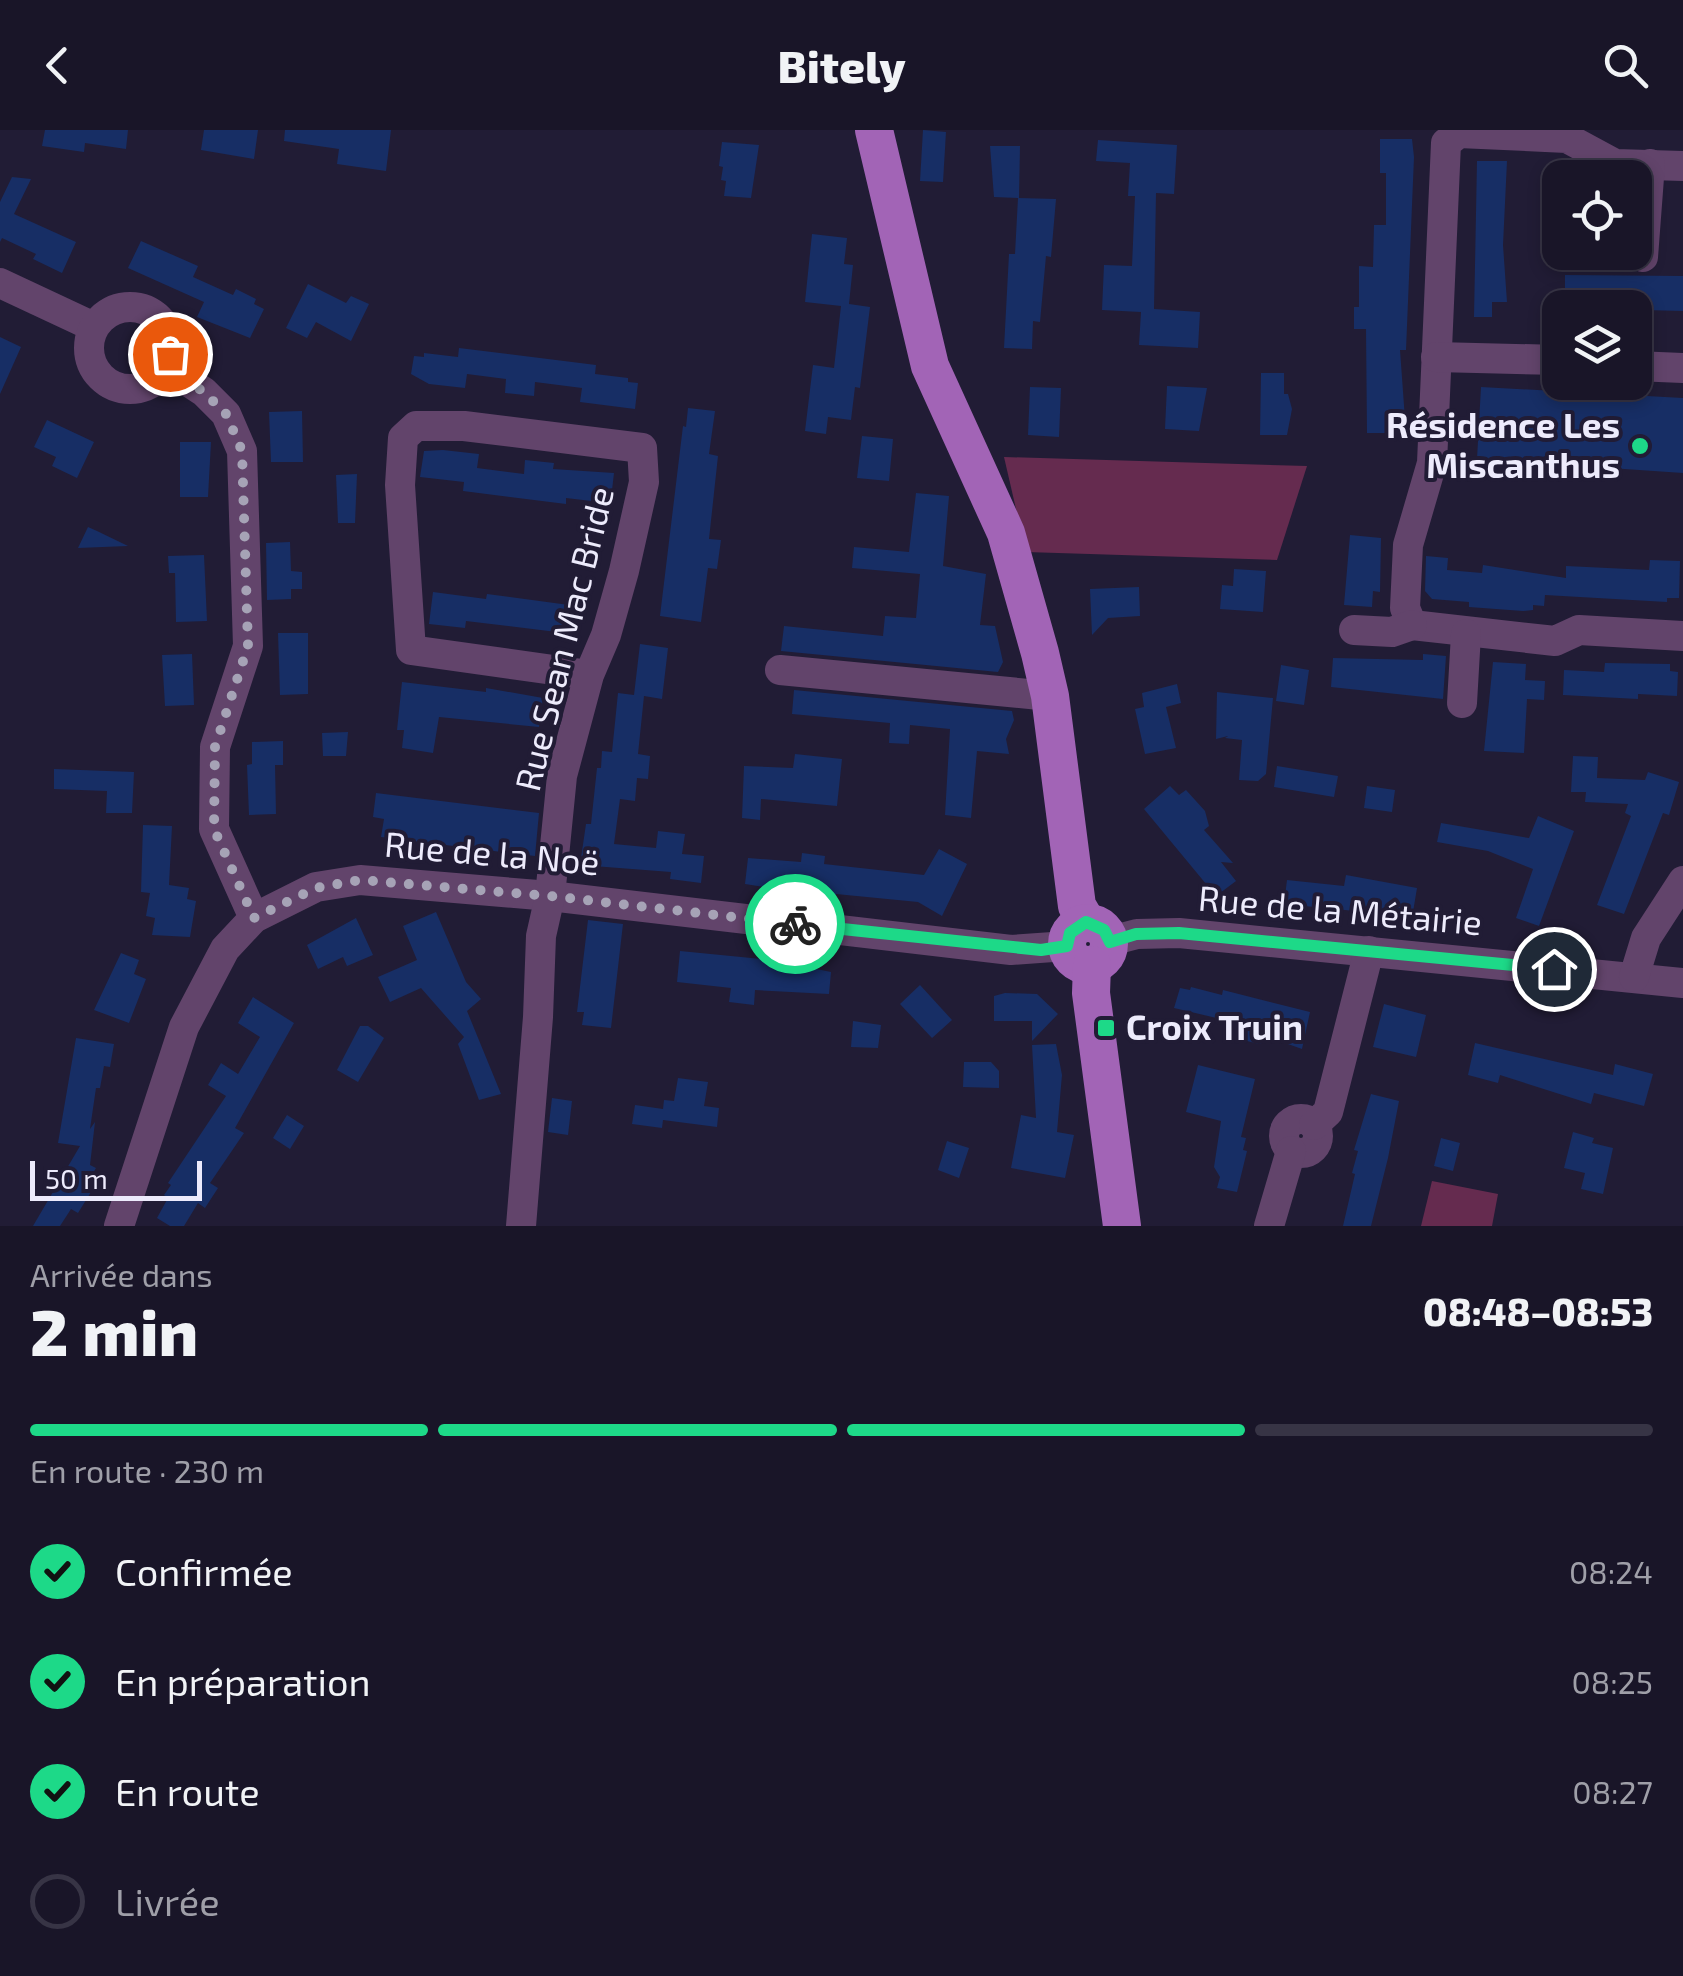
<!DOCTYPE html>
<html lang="fr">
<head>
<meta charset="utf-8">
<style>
	body { margin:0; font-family:"Exo 2",sans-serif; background:#262234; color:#f1f3f6; height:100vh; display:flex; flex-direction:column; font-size:38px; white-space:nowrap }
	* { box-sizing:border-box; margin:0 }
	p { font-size:32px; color:#9f9fa8 }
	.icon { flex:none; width:55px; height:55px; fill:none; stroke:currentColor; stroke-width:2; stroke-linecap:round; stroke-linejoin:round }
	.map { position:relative; height:1096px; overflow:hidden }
	.side { display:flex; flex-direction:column; background:#191528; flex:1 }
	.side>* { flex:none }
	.fabs { position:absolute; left:1542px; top:30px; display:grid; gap:20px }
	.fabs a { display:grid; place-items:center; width:110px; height:110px; border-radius:20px; background:#191528; box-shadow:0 5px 15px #0003,0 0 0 2px #373445; font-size:50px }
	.scale { position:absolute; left:30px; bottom:25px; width:172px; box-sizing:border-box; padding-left:10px; border:5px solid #edebfc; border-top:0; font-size:28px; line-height:35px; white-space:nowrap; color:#edebfc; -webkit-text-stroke:8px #211c35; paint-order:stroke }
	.pin { position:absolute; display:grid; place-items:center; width:85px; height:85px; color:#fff; margin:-42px; border:5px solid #fff; border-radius:50%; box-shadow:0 2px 10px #0007 }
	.courier { position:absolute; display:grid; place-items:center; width:100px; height:100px; margin:-50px; border:8px solid #1dd988; border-radius:50%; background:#fff; color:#222; box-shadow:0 2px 12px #0007 }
	.summary em { font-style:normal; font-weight:800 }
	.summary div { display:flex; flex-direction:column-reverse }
	.summary { display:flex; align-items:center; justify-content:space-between; height:170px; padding:0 30px }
	h1 { font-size:65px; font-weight:800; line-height:75px }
	.bar { display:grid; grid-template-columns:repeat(4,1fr); gap:15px 10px; align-content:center; height:120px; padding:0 30px }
	.bar i { height:12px; border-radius:8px; background:#373445 }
	.bar .active { background:#1dd988 }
	.bar p { grid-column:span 4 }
	ol { padding:0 30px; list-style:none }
	li { display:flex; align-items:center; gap:30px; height:110px }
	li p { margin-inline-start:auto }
	li .icon { padding:10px; border-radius:50%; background:#1dd988; color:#111; stroke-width:4 }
	li:last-child { color:#9f9fa8 }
	li i { width:55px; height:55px; border:5px solid #373445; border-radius:50% }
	header { display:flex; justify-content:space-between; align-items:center; height:130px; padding:0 30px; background:#191528; font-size:45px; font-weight:800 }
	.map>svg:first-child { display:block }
</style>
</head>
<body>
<header><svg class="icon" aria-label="back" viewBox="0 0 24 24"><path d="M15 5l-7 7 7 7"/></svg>Bitely<svg class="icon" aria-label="search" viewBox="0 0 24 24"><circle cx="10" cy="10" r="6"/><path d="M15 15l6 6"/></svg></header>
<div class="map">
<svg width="1683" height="1096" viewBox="0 0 1683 1096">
	<rect width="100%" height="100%" fill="#211c35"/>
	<g fill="#652b4f">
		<polygon points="1004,327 1307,336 1277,430 1026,422"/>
		<polygon points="1432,1051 1498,1064 1492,1096 1421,1096"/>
	</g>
	<g fill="#172e65">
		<polygon points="45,0 128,0 126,19 85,13 84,22 42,16"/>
		<polygon points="204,0 258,0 254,29 201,20"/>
		<polygon points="285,0 391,0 386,41 337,34 339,19 284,11"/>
		<polygon points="923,0 946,2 943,52 920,51"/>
		<polygon points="1380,9 1412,9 1414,27 1406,220 1400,220 1406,303 1367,303 1366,199 1354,199 1354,177 1359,177 1359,136 1373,137 1374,95 1386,95 1386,43 1380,43"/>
		<polygon points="1098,10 1177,15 1174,64 1156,63 1154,179 1200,182 1198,218 1139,215 1141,182 1102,180 1104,135 1132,136 1135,66 1128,66 1130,33 1096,31"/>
		<polygon points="722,12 759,15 751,68 724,66 726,51 721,50 723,37 719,36"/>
		<polygon points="990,16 1020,16 1019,68 994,67"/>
		<polygon points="1477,31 1507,31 1503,115 1507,172 1492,172 1492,187 1474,187"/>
		<polygon points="12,47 31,49 14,84 76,112 62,143 33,129 36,124 2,108 0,112 0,72"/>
		<polygon points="1018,68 1056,69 1051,127 1046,126 1040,192 1033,191 1032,219 1004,218 1009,124 1015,124"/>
		<polygon points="812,104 847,108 844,134 853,135 849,174 870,177 860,258 855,257 851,290 828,287 826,304 805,301 813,235 834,238 841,176 805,172"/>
		<polygon points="141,111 198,136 193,147 233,165 236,159 256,169 254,174 264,179 250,208 197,187 204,172 128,138"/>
		<polygon points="1565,145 1683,146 1683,181 1565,178"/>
		<polygon points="308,154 346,173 351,166 369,174 351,211 316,192 307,208 286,198"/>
		<polygon points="0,207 21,217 0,264"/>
		<polygon points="459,218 596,235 595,244 628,248 628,252 638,253 635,279 580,272 582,258 535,252 534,266 505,263 506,249 467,244 465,258 429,254 411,244 414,226 424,227 424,223 458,227"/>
		<polygon points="1261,243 1284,243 1284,264 1288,264 1292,279 1287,305 1260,305"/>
		<polygon points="1167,256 1207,258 1199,301 1165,299"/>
		<polygon points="1030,257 1061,258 1059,307 1028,305"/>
		<polygon points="1481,257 1683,268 1683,343 1595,337 1596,327 1550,325 1549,334 1477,329"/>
		<polygon points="688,278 715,281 709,324 718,326 709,409 721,410 717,439 708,438 701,492 660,486 683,296 686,297"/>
		<polygon points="302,281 303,332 271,332 269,282"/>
		<polygon points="47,290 94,312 77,348 52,336 56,327 34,317"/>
		<polygon points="862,306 893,309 889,351 857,348"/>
		<polygon points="180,312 211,312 208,367 180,367"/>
		<polygon points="443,320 479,324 477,338 524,344 525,330 554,333 553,339 614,343 611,369 600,368 600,372 566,368 566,374 463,361 464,352 420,347 424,321"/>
		<polygon points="357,344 355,393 338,393 336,345"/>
		<polygon points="916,363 949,366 943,436 986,444 980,495 995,496 1003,532 998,542 781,521 784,496 883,506 885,486 916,488 920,444 852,438 854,417 909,422"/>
		<polygon points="88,397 97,401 128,416 78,418"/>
		<polygon points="1350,405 1381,408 1380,462 1373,461 1372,477 1344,475"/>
		<polygon points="290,412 291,441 302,442 302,459 291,459 291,469 267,470 266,413"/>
		<polygon points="204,425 207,491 176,492 175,443 169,443 168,426"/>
		<polygon points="1426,426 1448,428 1447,440 1482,443 1483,435 1566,448 1566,436 1649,440 1650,430 1680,431 1679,468 1667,468 1667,472 1545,465 1544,476 1533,475 1533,480 1523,481 1469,477 1469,472 1432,469 1425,461"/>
		<polygon points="1234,439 1266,441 1263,482 1220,479 1222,455 1233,456"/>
		<polygon points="1139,457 1140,486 1108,488 1092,505 1090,459"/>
		<polygon points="433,462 486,469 487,464 569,475 565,503 466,491 465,498 429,494"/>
		<polygon points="278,503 308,503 308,564 280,565"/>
		<polygon points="640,514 668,518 662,569 644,566 638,624 650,626 648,649 637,648 635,671 620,669 614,714 656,718 658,701 685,704 682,724 704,726 701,753 670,749 671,742 580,735 586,694 591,694 597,638 601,638 602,621 612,622 618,563 634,565"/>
		<polygon points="192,524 194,575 165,576 162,525"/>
		<polygon points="1423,524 1446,526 1443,569 1331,557 1333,528 1423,530"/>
		<polygon points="1493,532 1526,534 1525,550 1545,551 1544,570 1527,569 1524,623 1484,621"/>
		<polygon points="1605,533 1670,534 1670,541 1678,542 1677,566 1638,564 1638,569 1563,565 1564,540 1604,542"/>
		<polygon points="1281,535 1309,540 1304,575 1276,571"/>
		<polygon points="402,552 486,562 486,558 543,568 539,597 439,587 433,623 402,618 404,600 397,600"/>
		<polygon points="1177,554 1181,573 1166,577 1176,618 1145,624 1135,579 1144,577 1142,563"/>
		<polygon points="794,560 1012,581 1014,590 1006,609 1009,624 977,621 971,688 945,685 950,599 910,595 909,614 889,613 890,593 792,584"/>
		<polygon points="1217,562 1273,568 1266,644 1258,651 1239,650 1242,610 1225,608 1228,606 1216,609"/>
		<polygon points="348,602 346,626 323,626 322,603"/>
		<polygon points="283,611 283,635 275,635 276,684 249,685 247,635 252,634 252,612"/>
		<polygon points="795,624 842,629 837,676 761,669 760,690 742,688 744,636 793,638"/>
		<polygon points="1573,626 1598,627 1597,648 1645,650 1648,642 1679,652 1669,685 1663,683 1624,784 1597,775 1631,686 1625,683 1628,674 1585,672 1586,662 1571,662"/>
		<polygon points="1277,636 1338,646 1334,667 1274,657"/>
		<polygon points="54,639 134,642 132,683 106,683 107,661 54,659"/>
		<polygon points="1170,656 1179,665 1186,660 1205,681 1209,696 1204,700 1233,733 1221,732 1236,751 1216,766 1144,679"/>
		<polygon points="1367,656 1395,660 1392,682 1364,678"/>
		<polygon points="376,663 539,683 535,726 381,707 384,689 373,687"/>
		<polygon points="1538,686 1574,701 1539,796 1516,788 1533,739 1488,721 1437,712 1441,693 1529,708"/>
		<polygon points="143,695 172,696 169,755 189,758 187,769 196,771 190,807 152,805 155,788 146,786 150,763 141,762"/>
		<polygon points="939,719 967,734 942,786 918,772 836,764 836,768 745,754 748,728 801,732 802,723 825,726 824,734 924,745"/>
		<polygon points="1346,745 1417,758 1412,788 1356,778 1355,781 1284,774 1287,750 1344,756"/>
		<polygon points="436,782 466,852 481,869 467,881 501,964 479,970 458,914 464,907 421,858 390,872 378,847 417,830 403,796"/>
		<polygon points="356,788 373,825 347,836 343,827 318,839 307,815"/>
		<polygon points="588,790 623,794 611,898 582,895 584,882 577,882"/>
		<polygon points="680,821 773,830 831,842 829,864 755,860 754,875 729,872 731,858 677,852"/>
		<polygon points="121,823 139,830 134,844 146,849 129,893 94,880"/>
		<polygon points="920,855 952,890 932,908 900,874"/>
		<polygon points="1191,857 1222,865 1223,860 1310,882 1302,919 1274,909 1259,914 1243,910 1245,901 1224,896 1225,890 1174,878 1180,858 1190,860"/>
		<polygon points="1005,863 1037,864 1058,884 1032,911 1032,891 994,891 994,866"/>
		<polygon points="253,867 294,893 235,998 244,1003 210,1053 218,1058 205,1078 198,1073 184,1096 170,1096 157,1088 168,1068 164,1065 171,1055 168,1053 226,966 208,955 221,933 238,944 260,907 238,893"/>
		<polygon points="1384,874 1426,885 1416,927 1373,917"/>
		<polygon points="853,891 881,895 878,918 851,917"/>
		<polygon points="360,896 368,896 384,908 358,952 337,940"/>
		<polygon points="76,908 114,914 110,937 104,936 100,958 96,958 90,999 95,992 90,1035 96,1038 84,1058 91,1062 78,1083 71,1079 60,1096 33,1096 80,1016 58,1013"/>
		<polygon points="1475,913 1613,945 1615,934 1653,944 1644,976 1594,963 1591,974 1500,945 1498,953 1468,945"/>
		<polygon points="1056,914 1062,945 1057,1002 1074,1005 1065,1048 1011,1038 1021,985 1036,988 1032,915"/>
		<polygon points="964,932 991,932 999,941 999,958 963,957"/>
		<polygon points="1198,935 1255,949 1241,1007 1246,1008 1243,1020 1247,1021 1237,1062 1217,1058 1220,1047 1214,1037 1221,991 1186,982"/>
		<polygon points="678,948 708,952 704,976 719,978 717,997 663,990 662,998 632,994 635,975 663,979 664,970 674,971"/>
		<polygon points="1371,964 1399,971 1388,1028 1371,1096 1343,1096 1355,1044 1352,1043 1358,1021 1354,1020"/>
		<polygon points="552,968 572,971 568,1005 548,1002"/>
		<polygon points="287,985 304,996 290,1019 273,1008"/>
		<polygon points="1573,1002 1594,1008 1592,1013 1613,1018 1603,1064 1581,1059 1585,1043 1564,1038"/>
		<polygon points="1441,1008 1460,1013 1453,1041 1434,1036"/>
		<polygon points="947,1011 969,1018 959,1048 938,1040"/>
	</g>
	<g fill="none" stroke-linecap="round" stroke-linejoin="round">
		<g stroke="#62446b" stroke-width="30">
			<polyline points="1683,36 1615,34 1567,8 1459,3 1446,13 1432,333 1408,415 1405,478 1412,495 1555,511 1579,500 1683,506"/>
			<polyline points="1643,127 1650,34"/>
			<polyline points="0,153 94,197"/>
			<circle cx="130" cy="218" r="41"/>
			<polyline points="1436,227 1560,230"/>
			<polyline points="1635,236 1683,238"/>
			<polyline points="166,237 204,262 226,284 242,321 248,516 215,617 214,699 254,788"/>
			<polyline points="1354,500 1392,502 1412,495"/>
			<polyline points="780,540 1050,566"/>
			<polyline points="1462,573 1466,504"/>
			<polyline points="1110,811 1137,804 1179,803 1683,853"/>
			<polyline points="1634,847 1646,808 1683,751"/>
			<circle cx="1301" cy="1006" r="17"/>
			<polyline points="1314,995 1328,982 1369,821"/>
			<polyline points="119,1096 184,897 225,819 254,788 316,757 360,750 550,766 1011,820 1067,816"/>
			<polyline points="521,1096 538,887 541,806 550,766 562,646 589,545 606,505 624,441 644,352 642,318 464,296 416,296 403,308 400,355 411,520 589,545"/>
			<polyline points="1269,1096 1291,1021"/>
		</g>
		<g stroke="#a264b6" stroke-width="38">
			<polyline points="874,0 930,236 1006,403 1040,523 1050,566 1077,776 1087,793"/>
			<circle cx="1088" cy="814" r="21"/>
			<polyline points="1092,835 1091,863 1122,1096"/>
		</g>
	</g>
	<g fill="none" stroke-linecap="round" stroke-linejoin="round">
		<polyline stroke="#a6a3b6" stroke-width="10" stroke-dasharray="0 18" points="170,224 166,237 204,262 226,284 242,321 248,516 215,617 214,699 254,788 316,758 360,750 550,766 795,794"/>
		<polyline stroke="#1dd988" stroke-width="12" points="795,794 1041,820 1067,816 1070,803 1086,792 1104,800 1110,812 1136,804 1179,803 1554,839"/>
	</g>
	<g fill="#1dd988" stroke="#211c35" stroke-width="4">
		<circle cx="1640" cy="316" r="10"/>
		<rect x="1096" y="888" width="20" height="20" rx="5"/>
	</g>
	<g text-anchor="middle" stroke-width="8" stroke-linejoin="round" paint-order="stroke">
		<g font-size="35" font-weight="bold" fill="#edebfc" stroke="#211c35" text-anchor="end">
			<text x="1620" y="308">Résidence Les<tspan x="1620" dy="40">Miscanthus</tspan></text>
			<text x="1126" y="910" text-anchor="start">Croix Truin</text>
		</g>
		<g font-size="35" fill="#edebfc" stroke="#211c35">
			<text transform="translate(565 509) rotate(-76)" y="12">Rue Sean Mac Bride</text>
			<text transform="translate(492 724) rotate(5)" y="12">Rue de la Noë</text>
			<text transform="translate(1340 781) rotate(5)" y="12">Rue de la Métairie</text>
		</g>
	</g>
</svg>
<div class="fabs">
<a><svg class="icon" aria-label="locate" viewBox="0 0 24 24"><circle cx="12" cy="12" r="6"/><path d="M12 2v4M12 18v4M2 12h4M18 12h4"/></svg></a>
<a><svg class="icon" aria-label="layers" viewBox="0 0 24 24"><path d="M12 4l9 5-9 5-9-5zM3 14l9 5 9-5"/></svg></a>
</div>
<div class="scale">50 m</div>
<div class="pin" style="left:170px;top:224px;background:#ea580c"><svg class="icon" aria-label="bag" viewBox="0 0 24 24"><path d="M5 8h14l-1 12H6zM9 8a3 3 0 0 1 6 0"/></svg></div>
<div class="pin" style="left:1554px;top:839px;background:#1f2937"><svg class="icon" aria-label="home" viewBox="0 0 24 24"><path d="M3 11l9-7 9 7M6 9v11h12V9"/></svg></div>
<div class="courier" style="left:795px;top:794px"><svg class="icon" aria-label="bike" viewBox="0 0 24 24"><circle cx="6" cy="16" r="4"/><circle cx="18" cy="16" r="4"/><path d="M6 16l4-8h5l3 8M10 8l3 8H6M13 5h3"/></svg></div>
</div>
<section class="side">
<div class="summary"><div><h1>2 min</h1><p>Arrivée dans</p></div><em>08:48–08:53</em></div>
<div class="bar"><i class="active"></i><i class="active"></i><i class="active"></i><i></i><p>En route · 230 m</p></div>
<ol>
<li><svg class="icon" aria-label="check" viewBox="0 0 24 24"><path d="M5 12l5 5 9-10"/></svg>Confirmée<p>08:24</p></li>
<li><svg class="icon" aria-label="check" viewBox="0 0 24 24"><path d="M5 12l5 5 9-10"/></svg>En préparation<p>08:25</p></li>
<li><svg class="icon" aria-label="check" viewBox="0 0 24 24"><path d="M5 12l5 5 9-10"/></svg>En route<p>08:27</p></li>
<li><i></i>Livrée</li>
</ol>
</section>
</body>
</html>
